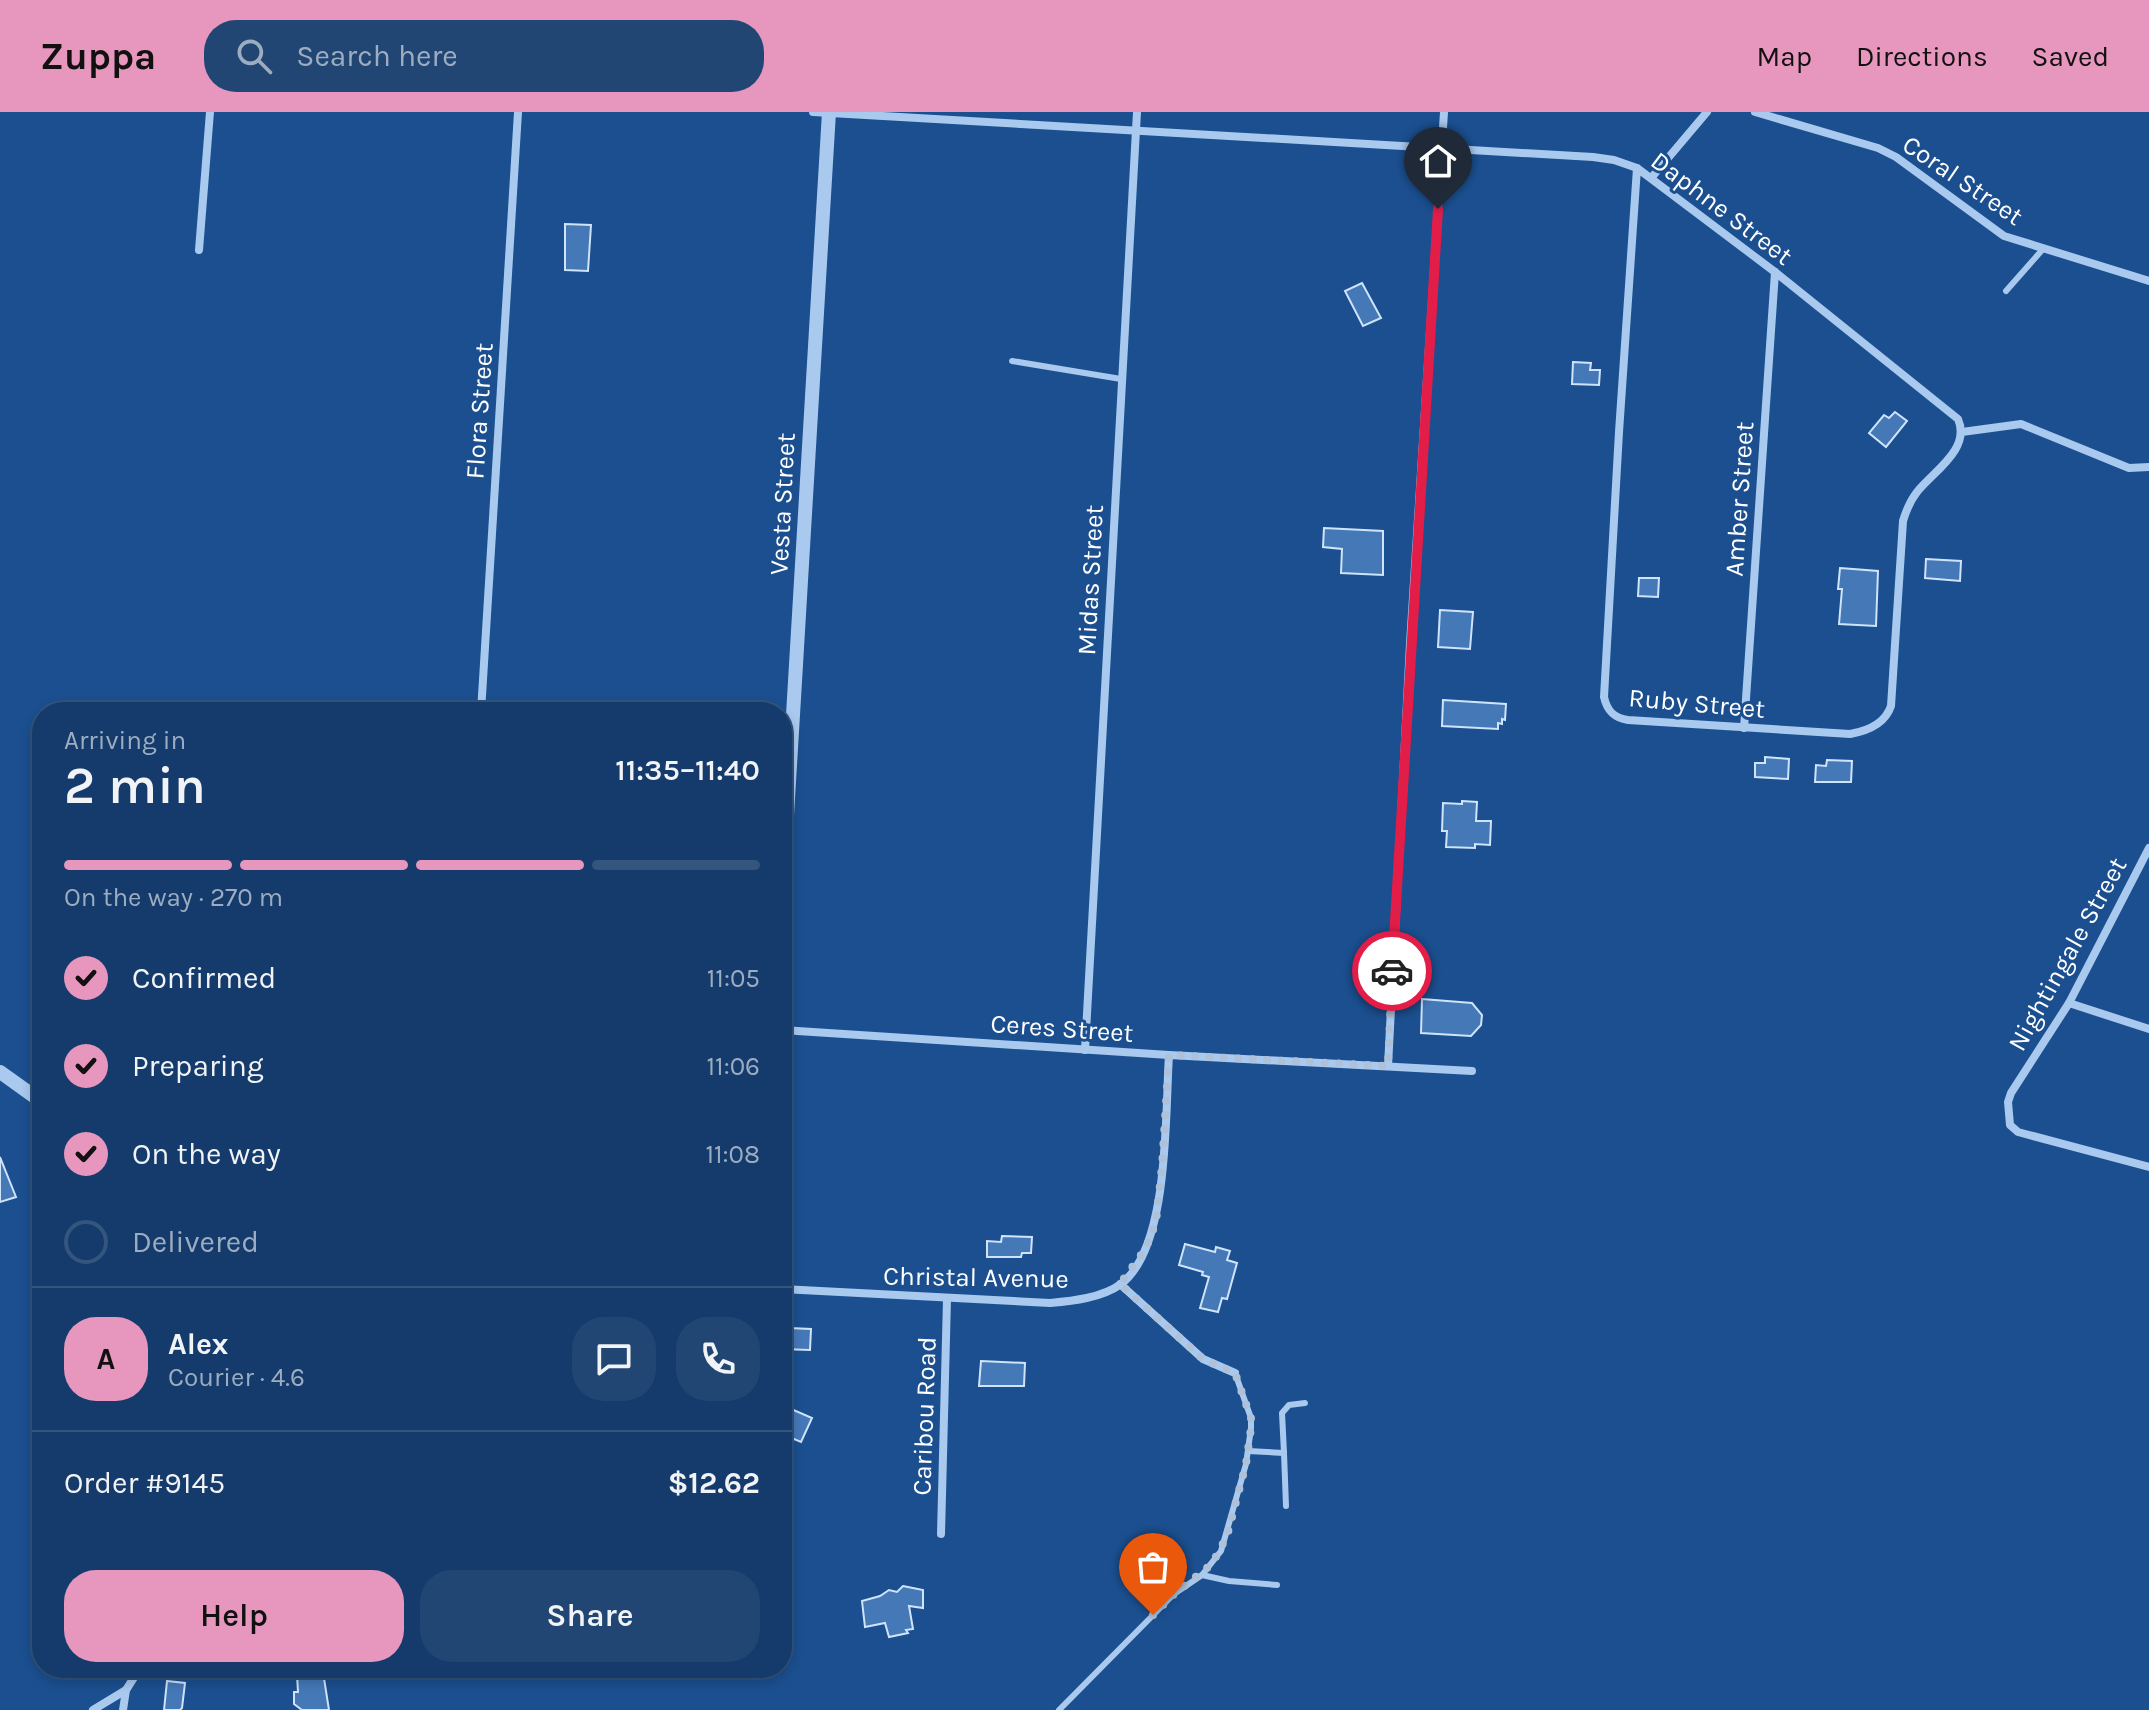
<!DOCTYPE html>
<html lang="en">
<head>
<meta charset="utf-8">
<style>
	body { margin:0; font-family:Karla,sans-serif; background:#214673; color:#f1f3f6; height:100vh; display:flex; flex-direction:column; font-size:30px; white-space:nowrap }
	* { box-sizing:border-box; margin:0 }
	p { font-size:26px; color:#9dadc1 }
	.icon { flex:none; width:44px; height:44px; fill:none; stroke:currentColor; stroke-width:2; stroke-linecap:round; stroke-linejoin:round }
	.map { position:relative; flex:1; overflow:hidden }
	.sheet { position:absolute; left:32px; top:590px; width:760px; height:976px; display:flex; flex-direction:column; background:#143b6b; border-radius:32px; box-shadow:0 4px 12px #0003,0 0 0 2px #33557e }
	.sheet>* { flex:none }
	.pin { position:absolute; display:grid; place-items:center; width:68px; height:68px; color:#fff; margin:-82px -34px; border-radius:50% 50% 50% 0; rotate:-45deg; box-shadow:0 0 8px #0007 }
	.pin .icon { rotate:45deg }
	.courier { position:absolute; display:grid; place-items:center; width:80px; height:80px; margin:-40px; border:6px solid #e11d48; border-radius:50%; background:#fff; color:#222; box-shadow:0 2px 10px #0007 }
	.head em { font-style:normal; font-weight:600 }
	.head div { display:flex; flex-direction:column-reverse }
	.head { display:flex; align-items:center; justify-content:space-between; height:136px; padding:0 32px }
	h1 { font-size:52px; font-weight:600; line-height:60px }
	.bar { display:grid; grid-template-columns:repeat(4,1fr); gap:12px 8px; align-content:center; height:96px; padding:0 32px }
	.bar i { height:10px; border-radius:6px; background:#33557e }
	.bar .current { background:#e797bd }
	.bar p { grid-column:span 4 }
	.line { display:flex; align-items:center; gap:20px; padding:0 32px; border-top:2px solid #33557e }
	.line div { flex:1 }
	.round { display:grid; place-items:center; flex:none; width:84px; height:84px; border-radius:32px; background:#214673 }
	ol { padding:0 32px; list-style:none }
	li { display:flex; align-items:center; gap:24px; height:88px }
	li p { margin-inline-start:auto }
	li .icon { padding:8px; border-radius:50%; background:#e797bd; color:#111; stroke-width:4 }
	li:last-child { color:#9dadc1 }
	li i { width:44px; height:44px; border:4px solid #33557e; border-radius:50% }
	.action { display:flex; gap:16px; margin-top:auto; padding:16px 32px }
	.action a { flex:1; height:92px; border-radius:32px; background:#e797bd; color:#111; font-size:32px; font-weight:600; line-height:92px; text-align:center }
	.action a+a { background:#214673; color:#f1f3f6 }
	header { display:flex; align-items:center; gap:48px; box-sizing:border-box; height:112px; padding:0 40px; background:#e797bd; color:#111 }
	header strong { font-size:38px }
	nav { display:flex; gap:44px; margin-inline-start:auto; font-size:28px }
	.search { width:560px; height:72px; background:#214673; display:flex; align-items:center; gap:20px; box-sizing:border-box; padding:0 28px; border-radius:32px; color:#9dadc1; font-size:30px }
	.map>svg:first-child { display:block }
</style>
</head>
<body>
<header>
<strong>Zuppa</strong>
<div class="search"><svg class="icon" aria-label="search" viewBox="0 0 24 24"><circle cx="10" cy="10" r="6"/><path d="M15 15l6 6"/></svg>Search here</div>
<nav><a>Map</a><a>Directions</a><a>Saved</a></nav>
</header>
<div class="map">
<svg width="2149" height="1598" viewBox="0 0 2149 1598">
	<rect width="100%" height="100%" fill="#1b4f8f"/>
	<g fill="#4478b7" stroke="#cfe3fa" stroke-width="2">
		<polygon points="565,112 591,113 588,159 565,158"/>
		<polygon points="1362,171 1381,206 1363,214 1345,179"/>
		<polygon points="1573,250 1591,251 1590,258 1600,258 1599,273 1572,272"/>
		<polygon points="1895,300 1907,309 1886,335 1869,321 1884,303 1889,306"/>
		<polygon points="1324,416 1383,419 1383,463 1341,461 1342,437 1323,435"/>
		<polygon points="1926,447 1961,449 1960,469 1925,466"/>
		<polygon points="1840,456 1878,459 1876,514 1839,512 1842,477 1838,477"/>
		<polygon points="1639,466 1659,466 1658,485 1638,484"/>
		<polygon points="1440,498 1473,500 1470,537 1438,535"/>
		<polygon points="1443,588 1506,592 1505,608 1502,607 1502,612 1498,611 1498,617 1442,614"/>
		<polygon points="1765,645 1789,647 1788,667 1755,665 1755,651 1765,651"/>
		<polygon points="1827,648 1852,649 1851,670 1815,670 1816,653 1826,654"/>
		<polygon points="1462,689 1477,690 1476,709 1491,709 1490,733 1475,732 1475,736 1446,735 1447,719 1442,719 1443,691 1462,692"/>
		<polygon points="1422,887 1472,891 1482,903 1481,913 1471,924 1421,921"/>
		<polygon points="0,1045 16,1085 0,1090"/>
		<polygon points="1002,1124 1032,1125 1031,1141 1022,1141 1021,1145 987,1145 987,1129 1001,1130"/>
		<polygon points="1185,1132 1215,1140 1216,1135 1230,1139 1227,1148 1237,1151 1227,1187 1222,1186 1218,1200 1200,1196 1209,1165 1202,1163 1203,1160 1179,1153"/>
		<polygon points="789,1216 811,1217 810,1238 782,1237 782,1218"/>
		<polygon points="981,1249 1025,1251 1024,1274 979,1274"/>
		<polygon points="782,1293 812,1306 801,1330 782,1322"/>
		<polygon points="903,1474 923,1478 923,1496 909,1494 913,1517 906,1518 908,1521 889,1525 885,1511 865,1515 862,1489 880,1484 889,1478 897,1480"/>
		<polygon points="323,1560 329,1598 302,1598 294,1592 294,1580 298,1580 297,1563"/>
		<polygon points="167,1569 185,1571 182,1596 180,1598 164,1598"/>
	</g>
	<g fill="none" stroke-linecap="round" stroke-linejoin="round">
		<g stroke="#a9c9ee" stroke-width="6">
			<polyline points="2006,179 2043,137"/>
			<polyline points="1012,249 1121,267"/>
			<polyline points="1248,1339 1284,1341 1282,1301 1289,1293 1305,1291"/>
			<polyline points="1284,1341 1286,1394"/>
			<polyline points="1202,1463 1229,1469 1277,1473"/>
			<polyline points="1059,1598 1174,1482 1202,1463 1221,1439 1246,1352 1251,1316 1251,1306 1235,1261"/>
		</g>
		<g stroke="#a9c9ee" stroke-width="8">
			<path d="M813 0 1593 45 1614 48 1637 56 1775 160 1958 307C1971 337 1934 359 1917 380 1910 389 1906 399 1903 409L1891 594C1885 612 1867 619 1850 622L1628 608C1614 606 1607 599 1604 585L1619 320 1637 56"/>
			<polyline points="1755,0 1878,36 1896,45 2004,124 2149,169"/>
			<polyline points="1652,65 1707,0"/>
			<polyline points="199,138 210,0"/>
			<polyline points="1962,320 2021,312 2129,356 2149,355"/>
			<polyline points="481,600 518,0"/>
			<polyline points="1744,616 1775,160"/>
			<polyline points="2149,736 2069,891 2011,981 2008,990 2010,1013 2018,1020 2149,1055"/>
			<polyline points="2069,891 2149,917"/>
			<polyline points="782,918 1169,943 1472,959"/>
			<polyline points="1085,938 1137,0"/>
			<polyline points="1388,954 1410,532 1444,0"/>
			<polyline points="1120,1172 1203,1247 1235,1261"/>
			<path d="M782 1177 1050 1191C1072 1189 1102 1186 1121 1172 1170 1135 1165 1001 1169 943"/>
			<polyline points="941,1422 947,1187"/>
			<polyline points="93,1598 126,1578"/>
			<polyline points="123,1598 126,1578 140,1556"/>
		</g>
		<g stroke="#a9c9ee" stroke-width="14">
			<polyline points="782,787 829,0"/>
			<polyline points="0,960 42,990"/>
		</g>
	</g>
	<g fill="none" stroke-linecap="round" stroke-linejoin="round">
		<polyline stroke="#afc1d8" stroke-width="8" stroke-dasharray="0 14.4" points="1153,1503 1174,1482 1212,1452 1227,1424 1246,1352 1251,1316 1251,1306 1235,1261 1203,1247 1120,1172 1146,1136 1156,1110 1162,1054 1169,943 1388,954 1392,859"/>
		<polyline stroke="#e11d48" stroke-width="10" points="1392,859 1438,97"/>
	</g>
	<g text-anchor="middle" stroke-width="6" stroke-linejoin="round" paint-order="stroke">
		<g font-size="26" fill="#fff" stroke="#1b4f8f">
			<text transform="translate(1963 68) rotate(34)" y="9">Coral Street</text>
			<text transform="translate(1722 96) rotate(37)" y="9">Daphne Street</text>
			<text transform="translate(479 299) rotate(-86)" y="9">Flora Street</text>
			<text transform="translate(1739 387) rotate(-86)" y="9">Amber Street</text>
			<text transform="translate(782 392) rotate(-87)" y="9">Vesta Street</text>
			<text transform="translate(1090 468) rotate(-87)" y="9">Midas Street</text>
			<text transform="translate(1697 591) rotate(5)" y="9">Ruby Street</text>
			<text transform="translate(2067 842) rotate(-61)" y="9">Nightingale Street</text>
			<text transform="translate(1062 916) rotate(4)" y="9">Ceres Street</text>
			<text transform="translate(976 1165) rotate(1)" y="9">Christal Avenue</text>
			<text transform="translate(924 1304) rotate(-88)" y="9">Caribou Road</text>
		</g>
	</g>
</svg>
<div class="pin" style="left:1153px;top:1503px;background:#ea580c"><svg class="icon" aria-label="bag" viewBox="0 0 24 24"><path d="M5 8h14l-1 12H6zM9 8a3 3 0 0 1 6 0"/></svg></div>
<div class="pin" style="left:1438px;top:97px;background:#1f2937"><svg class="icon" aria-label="home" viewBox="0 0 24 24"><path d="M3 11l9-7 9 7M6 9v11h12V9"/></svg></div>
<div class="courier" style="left:1392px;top:859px"><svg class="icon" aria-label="car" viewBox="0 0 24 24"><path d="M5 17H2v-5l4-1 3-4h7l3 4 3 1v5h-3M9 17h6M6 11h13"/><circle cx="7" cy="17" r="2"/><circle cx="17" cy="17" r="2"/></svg></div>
<section class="sheet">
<div class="head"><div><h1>2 min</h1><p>Arriving in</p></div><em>11:35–11:40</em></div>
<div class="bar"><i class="current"></i><i class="current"></i><i class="current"></i><i></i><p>On the way · 270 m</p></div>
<ol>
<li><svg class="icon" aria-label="check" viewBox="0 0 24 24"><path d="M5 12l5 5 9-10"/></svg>Confirmed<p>11:05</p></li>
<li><svg class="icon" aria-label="check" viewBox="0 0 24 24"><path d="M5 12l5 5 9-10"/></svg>Preparing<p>11:06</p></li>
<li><svg class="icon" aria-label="check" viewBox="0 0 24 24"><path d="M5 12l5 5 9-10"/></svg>On the way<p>11:08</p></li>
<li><i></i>Delivered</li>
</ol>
<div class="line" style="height:144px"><b class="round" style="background:#e797bd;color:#111">A</b><div><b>Alex</b><p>Courier · 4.6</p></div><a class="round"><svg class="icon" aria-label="chat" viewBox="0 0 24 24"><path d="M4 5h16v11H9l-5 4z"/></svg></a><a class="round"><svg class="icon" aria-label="phone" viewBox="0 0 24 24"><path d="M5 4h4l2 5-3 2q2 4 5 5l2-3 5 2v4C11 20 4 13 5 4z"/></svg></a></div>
<div class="line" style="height:104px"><div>Order #9145</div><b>$12.62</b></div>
<div class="action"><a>Help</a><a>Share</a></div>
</section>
</div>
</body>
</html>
